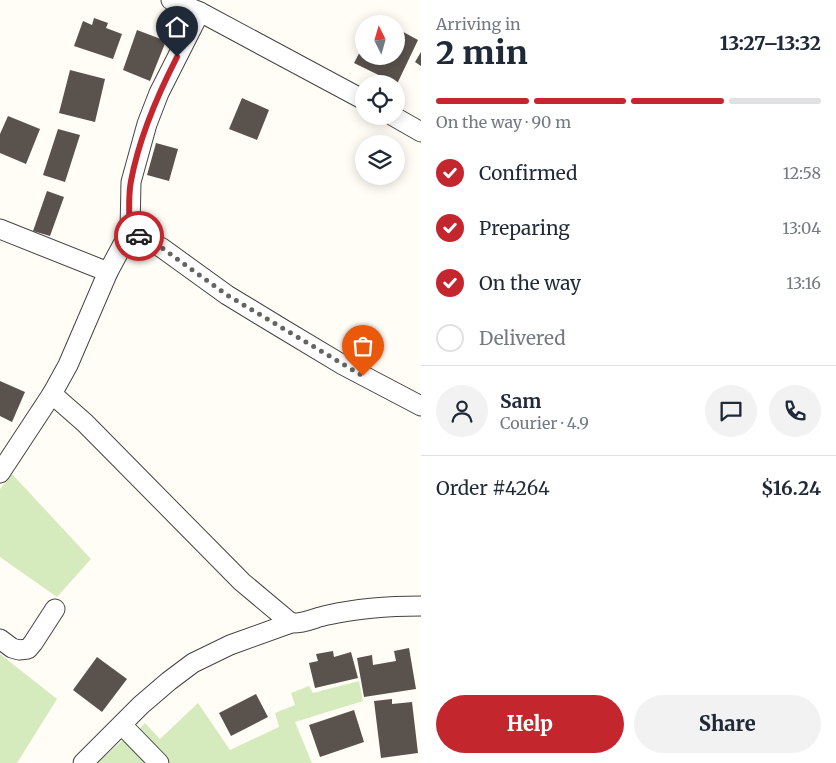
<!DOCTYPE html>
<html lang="en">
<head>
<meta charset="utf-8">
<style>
	body { margin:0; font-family:Merriweather,serif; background:#f2f2f3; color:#1f2937; height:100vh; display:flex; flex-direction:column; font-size:19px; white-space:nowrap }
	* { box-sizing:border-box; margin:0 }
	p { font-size:16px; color:#747a83 }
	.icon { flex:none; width:28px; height:28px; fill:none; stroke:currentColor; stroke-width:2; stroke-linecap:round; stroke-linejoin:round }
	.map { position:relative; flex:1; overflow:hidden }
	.drawer { display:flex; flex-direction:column; background:#fff; width:415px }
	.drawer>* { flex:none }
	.needle { width:32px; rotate:355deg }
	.buttons { position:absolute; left:355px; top:15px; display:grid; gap:10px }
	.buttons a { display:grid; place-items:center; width:50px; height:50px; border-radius:50%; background:#fff; box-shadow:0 2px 12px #0003; font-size:25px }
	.pin { position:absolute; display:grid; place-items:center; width:42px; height:42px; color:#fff; margin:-51px -21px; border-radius:50% 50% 50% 0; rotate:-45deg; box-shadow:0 0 5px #0007 }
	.pin .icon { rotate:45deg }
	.courier { position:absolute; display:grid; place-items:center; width:50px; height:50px; margin:-25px; border:4px solid #c4262e; border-radius:50%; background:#fff; color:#222; box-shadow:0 1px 6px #0007 }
	.headline em { font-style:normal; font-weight:800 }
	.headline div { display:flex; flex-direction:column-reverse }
	.headline { display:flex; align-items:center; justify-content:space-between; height:85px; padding:0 15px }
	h1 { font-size:32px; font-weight:800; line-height:38px }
	.bar { display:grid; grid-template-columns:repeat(4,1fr); gap:8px 5px; align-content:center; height:60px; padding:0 15px }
	.bar i { height:6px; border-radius:4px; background:#e0e1e3 }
	.bar .active { background:#c4262e }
	.bar p { grid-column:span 4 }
	.line { display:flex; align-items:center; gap:12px; padding:0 15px; border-top:1px solid #e0e1e3 }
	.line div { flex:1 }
	.round { display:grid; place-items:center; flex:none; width:52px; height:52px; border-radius:26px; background:#f2f2f3 }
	ol { padding:0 15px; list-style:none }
	li { display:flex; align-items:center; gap:15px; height:55px }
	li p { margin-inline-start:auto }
	li .icon { padding:5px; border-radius:50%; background:#c4262e; color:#fff; stroke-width:4 }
	li:last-child { color:#747a83 }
	li i { width:28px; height:28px; border:2px solid #e0e1e3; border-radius:50% }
	.button { display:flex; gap:10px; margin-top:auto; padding:10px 15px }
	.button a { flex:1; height:58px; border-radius:30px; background:#c4262e; color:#fff; font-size:20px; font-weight:800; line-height:58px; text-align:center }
	.button a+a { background:#f2f2f3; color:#1f2937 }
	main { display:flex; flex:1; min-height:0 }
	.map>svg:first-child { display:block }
</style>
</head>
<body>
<main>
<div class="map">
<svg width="421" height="763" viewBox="0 0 421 763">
	<rect width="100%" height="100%" fill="#fffdf5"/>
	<g fill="#d5ebbd">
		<polygon points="12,474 91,559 57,597 0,557 0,489"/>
		<polygon points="0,654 57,699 17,763 0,763"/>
		<polygon points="359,681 363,701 295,722 312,763 162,763 133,735 145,723 160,739 198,703 230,750 279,727 275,713 295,705 291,693 309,686 313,693"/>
		<polygon points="124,739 149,763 97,763"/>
	</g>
	<g fill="#5a524d">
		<polygon points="94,18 108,23 106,28 122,34 113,59 74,46 83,21 92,25"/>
		<polygon points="377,18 388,24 374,24"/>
		<polygon points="396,28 418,40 397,84 354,63 364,44 364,56 396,56"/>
		<polygon points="137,30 166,41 150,81 123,70"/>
		<polygon points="421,52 421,66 415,62"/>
		<polygon points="70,70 105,79 95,122 59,113"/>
		<polygon points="242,98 269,110 257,140 229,129"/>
		<polygon points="8,116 40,129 26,164 0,153 0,134"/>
		<polygon points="58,129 80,135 65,182 43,175"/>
		<polygon points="156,143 178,149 169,181 147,175"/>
		<polygon points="47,191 64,197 50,236 33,231"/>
		<polygon points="0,381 25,392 12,422 0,416"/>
		<polygon points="409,648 416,689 364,697 357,658 372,655 373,665 396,661 394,651"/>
		<polygon points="333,651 334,657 351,652 358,678 315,688 309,663 318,661 316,654"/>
		<polygon points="97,657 127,679 102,712 73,690"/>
		<polygon points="256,694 268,717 231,736 219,713"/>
		<polygon points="392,699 392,704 412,702 418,753 381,758 374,701"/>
		<polygon points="354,710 364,742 320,757 309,725"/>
	</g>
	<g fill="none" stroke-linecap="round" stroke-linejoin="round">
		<defs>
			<g id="minor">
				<polyline points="171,0 200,12 364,100"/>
				<polyline points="393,116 421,132"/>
				<polyline points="0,229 108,272"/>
				<polyline points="130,231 162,248 227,295 283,329 343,365 421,406"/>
				<polyline points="52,394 85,423 242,582 291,623"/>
				<polyline points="0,473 52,394 68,365 108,272 130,231 131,182 147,124 159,93 200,12"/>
				<polyline points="0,639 12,648 19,650 28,649 33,643 55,609"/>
				<polyline points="122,725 159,763"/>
				<path d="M83 763 141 705 169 681 193 663 230 645 291 623C304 624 316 617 328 615 359 608 390 606 421 606"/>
			</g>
		</defs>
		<use href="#minor" stroke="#444" stroke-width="21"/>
		<use href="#minor" stroke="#fff" stroke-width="19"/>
	</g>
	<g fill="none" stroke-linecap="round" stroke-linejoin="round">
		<polyline stroke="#646461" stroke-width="5" stroke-dasharray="0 9" points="139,236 162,248 227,295 363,376"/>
		<path stroke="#c4262e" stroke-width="6" d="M139 236 130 232C129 215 128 197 131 181 139 138 157 96 177 57"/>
	</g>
</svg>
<div class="buttons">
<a><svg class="needle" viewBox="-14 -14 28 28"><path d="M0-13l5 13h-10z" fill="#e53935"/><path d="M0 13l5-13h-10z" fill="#747a83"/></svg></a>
<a><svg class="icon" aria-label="locate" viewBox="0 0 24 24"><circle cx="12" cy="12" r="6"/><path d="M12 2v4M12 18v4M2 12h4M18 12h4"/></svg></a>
<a><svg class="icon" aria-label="layers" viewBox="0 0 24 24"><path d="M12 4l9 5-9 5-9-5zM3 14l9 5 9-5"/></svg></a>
</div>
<div class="pin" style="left:363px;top:376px;background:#ea580c"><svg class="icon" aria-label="bag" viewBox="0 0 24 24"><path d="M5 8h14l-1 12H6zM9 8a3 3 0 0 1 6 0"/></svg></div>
<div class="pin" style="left:177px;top:57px;background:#1f2937"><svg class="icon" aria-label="home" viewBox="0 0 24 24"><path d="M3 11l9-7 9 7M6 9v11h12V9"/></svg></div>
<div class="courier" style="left:139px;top:236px"><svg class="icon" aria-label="car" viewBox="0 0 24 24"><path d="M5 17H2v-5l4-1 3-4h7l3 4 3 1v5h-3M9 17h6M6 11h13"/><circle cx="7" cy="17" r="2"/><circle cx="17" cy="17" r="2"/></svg></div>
</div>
<section class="drawer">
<div class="headline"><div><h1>2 min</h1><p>Arriving in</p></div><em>13:27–13:32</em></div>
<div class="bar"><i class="active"></i><i class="active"></i><i class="active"></i><i></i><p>On the way · 90 m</p></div>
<ol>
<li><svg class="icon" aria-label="check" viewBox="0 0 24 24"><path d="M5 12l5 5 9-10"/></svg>Confirmed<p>12:58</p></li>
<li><svg class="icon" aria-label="check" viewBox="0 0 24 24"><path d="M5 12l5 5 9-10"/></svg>Preparing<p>13:04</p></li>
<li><svg class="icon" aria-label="check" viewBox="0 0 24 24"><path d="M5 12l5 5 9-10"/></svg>On the way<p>13:16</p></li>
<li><i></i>Delivered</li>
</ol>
<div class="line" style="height:90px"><a class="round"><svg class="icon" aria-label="person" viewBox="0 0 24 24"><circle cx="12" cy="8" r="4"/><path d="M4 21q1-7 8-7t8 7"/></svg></a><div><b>Sam</b><p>Courier · 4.9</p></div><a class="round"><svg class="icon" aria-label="chat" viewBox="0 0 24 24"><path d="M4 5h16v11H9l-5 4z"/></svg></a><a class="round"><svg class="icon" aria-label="phone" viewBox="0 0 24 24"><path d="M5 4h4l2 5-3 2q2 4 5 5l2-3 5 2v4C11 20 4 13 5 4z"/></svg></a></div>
<div class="line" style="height:65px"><div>Order #4264</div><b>$16.24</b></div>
<div class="button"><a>Help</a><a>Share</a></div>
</section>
</main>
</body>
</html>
